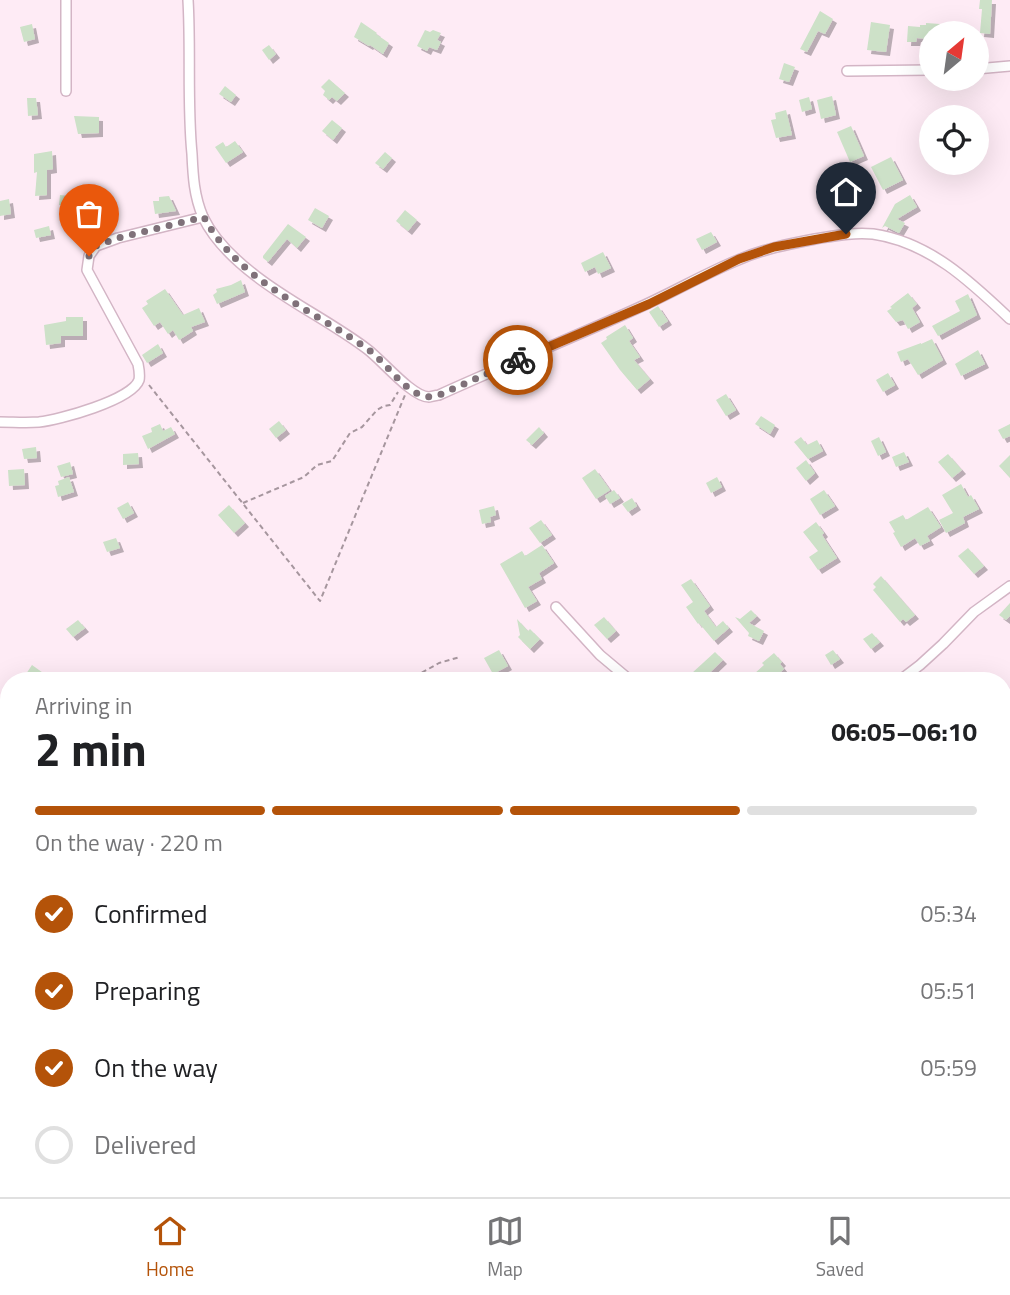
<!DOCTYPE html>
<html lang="en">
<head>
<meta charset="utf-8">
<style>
	body { margin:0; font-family:"Titillium Web",sans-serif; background:#f6f6f6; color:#202124; height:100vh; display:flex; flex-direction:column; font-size:26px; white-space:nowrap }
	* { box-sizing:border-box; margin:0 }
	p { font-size:23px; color:#757577 }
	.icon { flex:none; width:38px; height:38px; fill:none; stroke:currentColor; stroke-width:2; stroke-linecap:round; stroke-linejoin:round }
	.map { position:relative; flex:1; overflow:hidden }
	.sheet { position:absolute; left:0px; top:672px; width:1012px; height:525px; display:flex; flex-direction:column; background:#fff; border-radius:28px 28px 0 0; box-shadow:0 7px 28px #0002 }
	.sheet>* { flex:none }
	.needle { width:46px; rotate:29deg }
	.tools { position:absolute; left:919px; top:21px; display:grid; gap:14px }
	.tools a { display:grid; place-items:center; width:70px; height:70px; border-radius:50%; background:#fff; box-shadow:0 7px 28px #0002; font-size:35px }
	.pin { position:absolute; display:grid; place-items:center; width:60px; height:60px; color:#fff; margin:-72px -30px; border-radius:50% 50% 50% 0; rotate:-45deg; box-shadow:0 0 7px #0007 }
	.pin .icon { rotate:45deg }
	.courier { position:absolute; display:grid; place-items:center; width:70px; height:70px; margin:-35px; border:5px solid #b45309; border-radius:50%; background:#fff; color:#222; box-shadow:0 2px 9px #0007 }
	.head em { font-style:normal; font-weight:700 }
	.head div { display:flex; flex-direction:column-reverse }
	.head { display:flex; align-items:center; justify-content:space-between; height:119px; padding:0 35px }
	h1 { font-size:46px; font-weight:700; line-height:52px }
	.bar { display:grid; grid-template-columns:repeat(4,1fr); gap:10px 7px; align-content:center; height:84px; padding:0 35px }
	.bar i { height:9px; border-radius:5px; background:#e0e0e0 }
	.bar .on { background:#b45309 }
	.bar p { grid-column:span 4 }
	ol { padding:0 35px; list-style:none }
	li { display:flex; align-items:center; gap:21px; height:77px }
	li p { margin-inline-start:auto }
	li .icon { padding:7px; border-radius:50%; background:#b45309; color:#fff; stroke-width:4 }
	li:last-child { color:#757577 }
	li i { width:38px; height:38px; border:4px solid #e0e0e0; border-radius:50% }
	.dock { display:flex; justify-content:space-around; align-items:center; height:98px; border-top:2px solid #e0e0e0; background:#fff; font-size:19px; color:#757577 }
	.dock a { display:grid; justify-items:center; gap:4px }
	.dock .on { color:#b45309 }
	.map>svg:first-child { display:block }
</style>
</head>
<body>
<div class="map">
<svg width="1010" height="1197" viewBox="0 0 1010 1197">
	<defs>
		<filter id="shadow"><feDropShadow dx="4" dy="4" stdDeviation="0" flood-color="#0004"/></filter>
	</defs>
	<rect width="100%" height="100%" fill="#feebf5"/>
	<g fill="#cde1c8" filter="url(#shadow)">
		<polygon points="980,0 992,0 990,34 980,33 982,9 979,9"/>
		<polygon points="820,11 833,19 825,34 818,31 807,52 800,49"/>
		<polygon points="361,22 377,33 376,34 389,43 383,54 370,45 369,46 354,37"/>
		<polygon points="871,22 890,25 886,52 867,50"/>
		<polygon points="926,23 954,25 954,33 931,33 931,39 917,38 916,42 907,42 908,26 920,27 920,25 926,25"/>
		<polygon points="32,24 35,39 24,42 20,27"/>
		<polygon points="425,30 430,32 433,30 441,33 437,40 441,42 437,50 429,47 427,51 417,46"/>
		<polygon points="269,45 276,54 269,60 262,50"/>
		<polygon points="784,63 795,67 789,82 779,79"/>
		<polygon points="329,79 345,93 337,101 332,97 329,100 323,95 325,91 321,87"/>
		<polygon points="225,86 236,95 231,102 219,94"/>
		<polygon points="832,96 836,115 821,119 817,100"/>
		<polygon points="809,97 812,109 802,112 799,100"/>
		<polygon points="27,98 36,98 38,115 28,116"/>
		<polygon points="786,110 792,135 776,138 771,120 776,119 775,113"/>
		<polygon points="74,116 99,117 99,133 78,134"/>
		<polygon points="332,120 342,128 333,140 322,131"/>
		<polygon points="851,126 864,156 850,162 837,132"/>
		<polygon points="235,141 243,152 226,163 215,147 223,142 226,147"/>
		<polygon points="52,151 53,169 47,170 47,195 35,196 37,172 34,173 34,154"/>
		<polygon points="385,152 392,158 383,169 375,163"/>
		<polygon points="891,157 903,180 883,190 871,167"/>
		<polygon points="60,195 70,196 69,205 59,205"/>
		<polygon points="910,195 917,207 897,219 905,223 899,233 885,226 882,228 895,204"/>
		<polygon points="169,196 176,211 155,214 153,201 159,201 159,197"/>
		<polygon points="9,199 11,214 0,216 0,201"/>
		<polygon points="315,208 329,216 322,228 308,220"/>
		<polygon points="405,210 417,220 408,231 396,221"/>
		<polygon points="288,224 306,237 297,248 287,239 268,262 263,258 263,256"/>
		<polygon points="49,226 51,235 36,238 34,230"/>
		<polygon points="711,232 717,242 702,250 696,239"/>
		<polygon points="603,252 611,268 598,274 595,267 585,272 581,263"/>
		<polygon points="241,280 245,292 217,304 213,295 217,292 216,289 231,285"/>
		<polygon points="165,289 183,315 199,308 205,322 191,327 193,331 179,340 173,330 168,334 160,322 154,326 142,308 148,304 146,301"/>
		<polygon points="908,293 917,304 912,308 920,322 908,329 903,320 896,322 887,311 892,308 890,307 896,302"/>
		<polygon points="968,294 977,315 938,336 932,326 960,311 955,301"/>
		<polygon points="658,306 668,321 659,327 649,312"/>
		<polygon points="66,317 83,317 83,336 61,336 61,343 46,345 44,325 66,321"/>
		<polygon points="625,325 633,338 629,341 640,357 634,360 650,379 637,390 620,370 601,343 607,339 606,337"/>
		<polygon points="932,339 943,360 918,375 908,359 901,362 897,352 921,343 921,344"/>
		<polygon points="158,344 163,353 147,363 142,355"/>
		<polygon points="978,350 985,364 961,376 955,364"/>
		<polygon points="888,373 895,385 883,392 876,380"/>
		<polygon points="726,394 736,410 726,416 716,400"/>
		<polygon points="761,416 775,425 770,434 755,424"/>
		<polygon points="279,421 286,430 276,438 269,429"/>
		<polygon points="160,424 163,431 171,427 175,434 148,449 142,436 152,432 151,428"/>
		<polygon points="1010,424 1010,436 1003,439 998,430"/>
		<polygon points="539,427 544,433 532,445 526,440"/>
		<polygon points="801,437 807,445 817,440 823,451 808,459 794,442"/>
		<polygon points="879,437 886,452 878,456 871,441"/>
		<polygon points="36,447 37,458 24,459 22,449"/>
		<polygon points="904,452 909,462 896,467 892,457"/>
		<polygon points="138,453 139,464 123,465 123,454"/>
		<polygon points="948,454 962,470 952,478 938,462"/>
		<polygon points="1010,455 1010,478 999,466"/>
		<polygon points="806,460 815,473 806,481 796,468"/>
		<polygon points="70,462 73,474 61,477 57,466"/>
		<polygon points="24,469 25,485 9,486 8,470"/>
		<polygon points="595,469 610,490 596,499 582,478"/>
		<polygon points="69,477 74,492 58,497 55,486 59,485 58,481"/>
		<polygon points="717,477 722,487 711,493 706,483"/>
		<polygon points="961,484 968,497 971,495 979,509 963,517 965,523 946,533 939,520 953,513 942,495"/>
		<polygon points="614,490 620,498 610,504 605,496"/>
		<polygon points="824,490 835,506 820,515 810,499"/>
		<polygon points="632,498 637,506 628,512 622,504"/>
		<polygon points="128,502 134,513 123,519 117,508"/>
		<polygon points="229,505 245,523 234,533 218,515"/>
		<polygon points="494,506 496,515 490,517 491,522 482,524 479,510"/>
		<polygon points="928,507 941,527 927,536 930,541 920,546 915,538 901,547 893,533 895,532 889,522 903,515 906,520"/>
		<polygon points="541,520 552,535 540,543 529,528"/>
		<polygon points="816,522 824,533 822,535 837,558 818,570 809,557 818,551 803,532"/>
		<polygon points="116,538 120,548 107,552 103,542"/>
		<polygon points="542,545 554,563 539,573 542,579 528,587 537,601 525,608 500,564 522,551 525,556"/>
		<polygon points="968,548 984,566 974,574 958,556"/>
		<polygon points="881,576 915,615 906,622 903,619 900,622 873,590 876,587 873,584"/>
		<polygon points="691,579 710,606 704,611 716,627 723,621 729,628 714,641 699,623 698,624 686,607 693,602 681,585"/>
		<polygon points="1010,603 1010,616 1006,620 999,615"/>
		<polygon points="751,610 757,616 749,623 764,631 759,641 748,636 749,633 735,617 740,619"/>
		<polygon points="604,617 616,631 607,639 594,625"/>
		<polygon points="517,619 528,631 530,629 540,639 530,649 518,637 520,635"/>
		<polygon points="78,620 85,628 73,637 66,629"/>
		<polygon points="872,633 880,642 871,649 863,639"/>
		<polygon points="499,650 508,666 493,674 484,658"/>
		<polygon points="833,650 840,659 831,665 825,655"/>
		<polygon points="715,652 723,660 701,681 698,681 692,673"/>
		<polygon points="774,653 782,662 780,664 784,669 774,678 771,674 763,681 760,681 754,674 764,665 762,663"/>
		<polygon points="32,665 46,675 42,681 36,681 26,674"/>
		<polygon points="49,1188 75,1188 89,1197 63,1197"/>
		<rect x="359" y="1188" width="22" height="9"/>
		<polygon points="605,1188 630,1188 619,1197 597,1197"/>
	</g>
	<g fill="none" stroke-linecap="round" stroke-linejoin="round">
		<defs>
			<g id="street">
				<path d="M188 0C191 51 187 103 192 154 193 176 194 196 203 217 214 240 235 260 256 276 291 303 331 322 367 349 382 360 412 397 429 397 429 397 438 395 439 395 505 365 572 338 638 308 672 293 704 274 738 260 763 249 789 244 815 239 834 236 853 232 873 234 929 242 970 281 1010 319"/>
				<polyline points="976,69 1010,66"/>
				<polyline points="847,71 931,70"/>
				<polyline points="66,91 66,0"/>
				<path d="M0 422C13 422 26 423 39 422 59 420 132 400 139 380 140 375 139 369 138 364L87 270 89 256 96 246 118 238 203 217"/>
				<polyline points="556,607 600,655 631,681"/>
				<polyline points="899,681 920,665 943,644 974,612 1010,586"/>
				<polyline points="1003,784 1010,789"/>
				<polyline points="575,1188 581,1197"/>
				<polyline points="223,1197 223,1188"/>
				<polyline points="541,1197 549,1188"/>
			</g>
		</defs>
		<use href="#street" stroke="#d3b5c5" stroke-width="12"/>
		<g stroke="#a6969e" stroke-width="2" stroke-dasharray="5 3.5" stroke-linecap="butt">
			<polyline points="149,385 320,601 405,395"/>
			<polyline points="243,503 304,477 317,465 332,461 350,433 362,427 377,410 384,406 390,405 398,392"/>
			<polyline points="330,681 341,676 367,681"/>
			<polyline points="407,681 439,663 460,657"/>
		</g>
		<use href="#street" stroke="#fff" stroke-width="9"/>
	</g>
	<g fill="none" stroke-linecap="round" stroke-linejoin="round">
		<path stroke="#7f7179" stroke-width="7" stroke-dasharray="0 12.6" d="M89 256 96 246 118 238 204 217C238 281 310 308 366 348 385 361 398 384 418 394 426 398 431 397 439 395L518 360"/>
		<polyline stroke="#b45309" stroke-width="9" points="518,360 649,304 739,259 774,247 846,234"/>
	</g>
</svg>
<div class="tools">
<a><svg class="needle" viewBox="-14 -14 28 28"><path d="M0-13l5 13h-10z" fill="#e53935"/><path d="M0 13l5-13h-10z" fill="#757577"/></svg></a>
<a><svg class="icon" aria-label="locate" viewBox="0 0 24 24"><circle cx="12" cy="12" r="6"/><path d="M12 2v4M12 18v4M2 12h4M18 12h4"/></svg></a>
</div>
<div class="pin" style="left:89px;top:256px;background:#ea580c"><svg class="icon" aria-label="bag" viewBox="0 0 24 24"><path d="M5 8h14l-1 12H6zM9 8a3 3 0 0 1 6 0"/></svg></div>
<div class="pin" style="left:846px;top:234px;background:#1f2937"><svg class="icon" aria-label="home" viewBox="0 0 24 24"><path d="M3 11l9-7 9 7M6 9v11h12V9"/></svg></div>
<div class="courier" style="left:518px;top:360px"><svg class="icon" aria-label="bike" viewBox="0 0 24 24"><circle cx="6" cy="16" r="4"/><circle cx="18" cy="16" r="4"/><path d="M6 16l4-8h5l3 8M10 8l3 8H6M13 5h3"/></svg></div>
<section class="sheet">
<div class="head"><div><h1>2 min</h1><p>Arriving in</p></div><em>06:05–06:10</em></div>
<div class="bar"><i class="on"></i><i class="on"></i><i class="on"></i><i></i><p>On the way · 220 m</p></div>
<ol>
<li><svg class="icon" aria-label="check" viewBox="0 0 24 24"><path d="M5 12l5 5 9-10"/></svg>Confirmed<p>05:34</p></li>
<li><svg class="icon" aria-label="check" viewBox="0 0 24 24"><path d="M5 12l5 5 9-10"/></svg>Preparing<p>05:51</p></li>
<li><svg class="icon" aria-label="check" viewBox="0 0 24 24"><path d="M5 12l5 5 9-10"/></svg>On the way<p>05:59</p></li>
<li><i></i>Delivered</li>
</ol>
</section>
</div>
<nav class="dock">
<a class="on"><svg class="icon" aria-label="home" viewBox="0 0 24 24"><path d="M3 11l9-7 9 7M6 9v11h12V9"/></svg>Home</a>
<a><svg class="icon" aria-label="map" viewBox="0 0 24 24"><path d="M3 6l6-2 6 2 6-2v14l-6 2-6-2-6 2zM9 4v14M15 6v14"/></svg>Map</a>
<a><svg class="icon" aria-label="saved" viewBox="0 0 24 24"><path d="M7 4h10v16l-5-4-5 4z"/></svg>Saved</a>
</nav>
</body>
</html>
